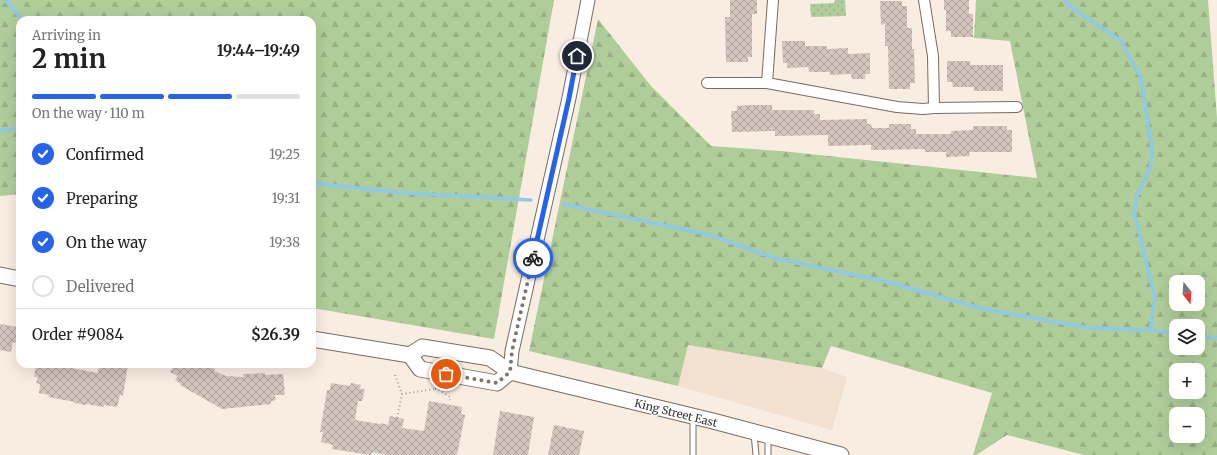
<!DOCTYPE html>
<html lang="en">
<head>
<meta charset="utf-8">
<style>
	body { margin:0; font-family:Merriweather,serif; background:#f2f2f2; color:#222; height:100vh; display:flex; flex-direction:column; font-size:15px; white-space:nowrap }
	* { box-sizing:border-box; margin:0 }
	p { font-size:13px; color:#767676 }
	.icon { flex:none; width:22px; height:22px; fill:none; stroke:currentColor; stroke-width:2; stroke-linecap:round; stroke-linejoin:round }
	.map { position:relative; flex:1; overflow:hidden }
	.side { position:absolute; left:16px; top:16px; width:300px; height:352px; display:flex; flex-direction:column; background:#fff; border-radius:12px; box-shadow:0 4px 16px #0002 }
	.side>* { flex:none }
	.needle { width:26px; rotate:163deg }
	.buttons { position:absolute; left:1169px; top:275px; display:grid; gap:8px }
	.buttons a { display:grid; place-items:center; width:36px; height:36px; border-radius:8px; background:#fff; box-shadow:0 4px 16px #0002; font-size:20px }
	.pin { position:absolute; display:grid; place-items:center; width:34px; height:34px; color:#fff; margin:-17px; border:2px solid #fff; border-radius:50%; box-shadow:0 1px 4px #0007 }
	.courier { position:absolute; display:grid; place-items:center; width:40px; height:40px; margin:-20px; border:3px solid #2563eb; border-radius:50%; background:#fff; color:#222; box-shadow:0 1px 5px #0007 }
	.overview em { font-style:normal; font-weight:700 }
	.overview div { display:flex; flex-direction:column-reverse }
	.overview { display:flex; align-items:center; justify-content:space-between; height:68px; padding:0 16px }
	h1 { font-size:26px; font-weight:700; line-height:30px }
	.bar { display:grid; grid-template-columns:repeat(4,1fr); gap:6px 4px; align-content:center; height:48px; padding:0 16px }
	.bar i { height:5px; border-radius:3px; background:#e0e0e0 }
	.bar .selected { background:#2563eb }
	.bar p { grid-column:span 4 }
	.line { display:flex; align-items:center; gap:10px; padding:0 16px; border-top:1px solid #e0e0e0 }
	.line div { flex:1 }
	ol { padding:0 16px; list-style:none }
	li { display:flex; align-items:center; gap:12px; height:44px }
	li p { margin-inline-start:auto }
	li .icon { padding:4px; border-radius:50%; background:#2563eb; color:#fff; stroke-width:4 }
	li:last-child { color:#767676 }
	li i { width:22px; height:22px; border:2px solid #e0e0e0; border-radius:50% }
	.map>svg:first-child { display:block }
</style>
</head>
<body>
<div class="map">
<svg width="1217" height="455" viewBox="0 0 1217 455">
	<defs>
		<pattern id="forest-firs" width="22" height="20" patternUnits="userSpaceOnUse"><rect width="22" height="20" fill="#afcd99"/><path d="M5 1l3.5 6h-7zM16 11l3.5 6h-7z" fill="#97b084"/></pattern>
		<pattern id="park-dots" width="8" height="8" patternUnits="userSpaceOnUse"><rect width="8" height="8" fill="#afcd99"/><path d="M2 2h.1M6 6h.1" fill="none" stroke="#97b084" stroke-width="1.8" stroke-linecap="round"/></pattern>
		<pattern id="building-cross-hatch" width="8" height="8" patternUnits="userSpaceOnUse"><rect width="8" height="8" fill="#d4c5bd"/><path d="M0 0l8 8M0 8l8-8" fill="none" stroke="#ada19a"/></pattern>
	</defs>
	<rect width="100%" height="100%" fill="#f9ede1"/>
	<polygon fill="#f2e1d0" points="688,345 822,368 847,377 832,430 678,386"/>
	<g fill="url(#forest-firs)" fill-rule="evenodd">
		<polygon points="0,0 554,0 494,339 312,308 312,20 20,20 20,194 0,196"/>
		<path d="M976 0H1208L1217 118V455H1084L1007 435 976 455H973L992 393 831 346 822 368 688 345 678 386 529 351 598 19 651 86 711 146 781 151 1037 178 1010 41 974 38ZM1176 282H1198V304H1176ZM1176 326H1198V348H1176ZM1176 370H1198V392H1176ZM1176 414H1198V436H1176Z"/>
	</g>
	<polygon fill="url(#park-dots)" points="835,0 845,0 846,16 811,17 810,4 834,3"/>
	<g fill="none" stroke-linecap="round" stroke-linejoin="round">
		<g stroke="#8cc9ea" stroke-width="3.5">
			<polyline points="5,0 23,20"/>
			<polyline points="1065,0 1072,8 1121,41 1141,78 1152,150 1150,168 1137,196 1134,212 1155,299 1150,330"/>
			<polyline points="0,130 16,129 20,126"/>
			<polyline points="312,183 404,193 531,200"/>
			<polyline points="563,204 710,235 774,258 884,281 983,309 1090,328 1150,330 1176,333"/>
			<polyline points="1198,336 1217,338"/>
		</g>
	</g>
	<g fill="url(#building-cross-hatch)">
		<polygon points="730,0 757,0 757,14 752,14 752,57 748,57 748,62 726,62 725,17 730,17"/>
		<polygon points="944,0 969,0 969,14 973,14 973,37 951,37 951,31 946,31 946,10 944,10"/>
		<polygon points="880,1 902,1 902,6 907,6 907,28 912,28 912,49 914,49 915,83 910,83 910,89 889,89 888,46 885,46 885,24 881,25"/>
		<polygon points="782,41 805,41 805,46 827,46 827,49 848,48 848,54 870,53 870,74 865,74 865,79 852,79 851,74 830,75 830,72 809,72 808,67 787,68 787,63 783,63"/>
		<polygon points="947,61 970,61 970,65 1003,65 1003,91 974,91 974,87 953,87 952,82 947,82"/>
		<polygon points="750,105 772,105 772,110 814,110 814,114 820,114 820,120 867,119 867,124 871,124 872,128 889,128 889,124 911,124 911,129 916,129 916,134 951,134 951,131 973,130 973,126 1007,126 1007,130 1012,130 1012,152 969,152 970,156 946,157 946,152 925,152 925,149 871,150 871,145 828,146 828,135 775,136 775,131 732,132 731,111 737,111 737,106"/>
		<polygon points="0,324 19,327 16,343 13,342 11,352 0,350"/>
		<polygon points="40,364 49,364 98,373 99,364 128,364 123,396 120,395 117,407 104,405 104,407 87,404 86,405 74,403 75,402 48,397 49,395 39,393 40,384 36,383 38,377 34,377 36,366 40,367"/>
		<polygon points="175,364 205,364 215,369 214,371 226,376 243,377 243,374 265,373 265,375 283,374 285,395 275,395 276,400 271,401 271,404 222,409 180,385 181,384 175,380 178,376 170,372"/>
		<polygon points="331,383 350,386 351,383 361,385 360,389 365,389 362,401 358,401 355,420 380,424 381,423 388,425 390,416 404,419 402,428 424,431 429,401 462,407 461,414 465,415 457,455 387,455 372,452 371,455 332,449 333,445 321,442 323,432 320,432 327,390 330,390"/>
		<polygon points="500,411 534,417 528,455 493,455"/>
		<polygon points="554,425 584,431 579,455 548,455"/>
	</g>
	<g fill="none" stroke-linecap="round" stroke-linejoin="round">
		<defs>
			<g id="service">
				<polyline points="693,418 693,455"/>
				<polyline points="754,433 756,455"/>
				<polyline points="768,437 768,455"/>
			</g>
			<g id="minor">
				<polyline points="924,0 933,56 934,108"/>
				<polyline points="707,83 767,83 897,107 923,109 934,108 1017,107"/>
				<polyline points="767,83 773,0"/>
			</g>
			<polyline id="tertiary" points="510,372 512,351 569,98 588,0"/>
			<g id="secondary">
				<polyline points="0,275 20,279"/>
				<polyline points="312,339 410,355 422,347 490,358 510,372 713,421 841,455"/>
				<polyline points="410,355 420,369 497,383 510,372"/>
			</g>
		</defs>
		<use href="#service" stroke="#776c62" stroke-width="7"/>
		<use href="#minor" stroke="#776c62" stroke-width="12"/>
		<use href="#tertiary" stroke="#776c62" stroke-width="15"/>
		<use href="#secondary" stroke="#776c62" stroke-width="17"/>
		<g stroke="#a39a92" stroke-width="2" stroke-dasharray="1 3" stroke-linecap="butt">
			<polyline points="395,375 402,394"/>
			<polyline points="435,389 438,389 450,397 450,400"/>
			<polyline points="397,418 402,394 435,389 436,386"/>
		</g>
		<use href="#service" stroke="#fff" stroke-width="5"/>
		<use href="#minor" stroke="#fff" stroke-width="10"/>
		<use href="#tertiary" stroke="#fff" stroke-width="13"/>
		<use href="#secondary" stroke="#fff" stroke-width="15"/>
	</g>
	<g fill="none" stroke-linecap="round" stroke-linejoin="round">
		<polyline stroke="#7c746d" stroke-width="4" stroke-dasharray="0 7.2" points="446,374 497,383 510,372 512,351 533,258"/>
		<polyline stroke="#2563eb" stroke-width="5" points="533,258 569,98 577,56"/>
	</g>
	<g text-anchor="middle" stroke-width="3" stroke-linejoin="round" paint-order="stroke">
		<g font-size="11" fill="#38332f" stroke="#fff">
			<text transform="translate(676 413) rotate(14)" y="4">King Street East</text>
		</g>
	</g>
</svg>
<div class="buttons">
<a><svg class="needle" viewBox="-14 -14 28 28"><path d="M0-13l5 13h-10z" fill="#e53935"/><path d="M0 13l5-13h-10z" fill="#767676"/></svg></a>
<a><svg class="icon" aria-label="layers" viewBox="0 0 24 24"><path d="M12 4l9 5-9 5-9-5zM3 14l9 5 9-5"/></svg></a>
<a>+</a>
<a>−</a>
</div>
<div class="pin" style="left:446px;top:374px;background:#ea580c"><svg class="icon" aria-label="bag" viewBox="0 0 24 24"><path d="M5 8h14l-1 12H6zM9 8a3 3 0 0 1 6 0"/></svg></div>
<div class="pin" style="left:577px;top:56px;background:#1f2937"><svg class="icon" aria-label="home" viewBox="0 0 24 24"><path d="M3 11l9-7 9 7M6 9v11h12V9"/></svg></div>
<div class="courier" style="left:533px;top:258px"><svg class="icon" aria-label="bike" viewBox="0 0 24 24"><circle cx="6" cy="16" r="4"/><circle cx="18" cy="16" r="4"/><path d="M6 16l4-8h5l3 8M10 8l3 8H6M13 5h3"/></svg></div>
<section class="side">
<div class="overview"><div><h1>2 min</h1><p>Arriving in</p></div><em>19:44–19:49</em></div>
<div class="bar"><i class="selected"></i><i class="selected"></i><i class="selected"></i><i></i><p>On the way · 110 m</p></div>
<ol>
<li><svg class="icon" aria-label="check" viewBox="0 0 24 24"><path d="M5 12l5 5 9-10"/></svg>Confirmed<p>19:25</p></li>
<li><svg class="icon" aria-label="check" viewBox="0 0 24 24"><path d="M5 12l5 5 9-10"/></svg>Preparing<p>19:31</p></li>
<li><svg class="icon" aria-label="check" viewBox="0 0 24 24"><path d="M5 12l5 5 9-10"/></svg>On the way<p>19:38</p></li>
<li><i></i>Delivered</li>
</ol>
<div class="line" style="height:52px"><div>Order #9084</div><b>$26.39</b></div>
</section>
</div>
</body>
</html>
